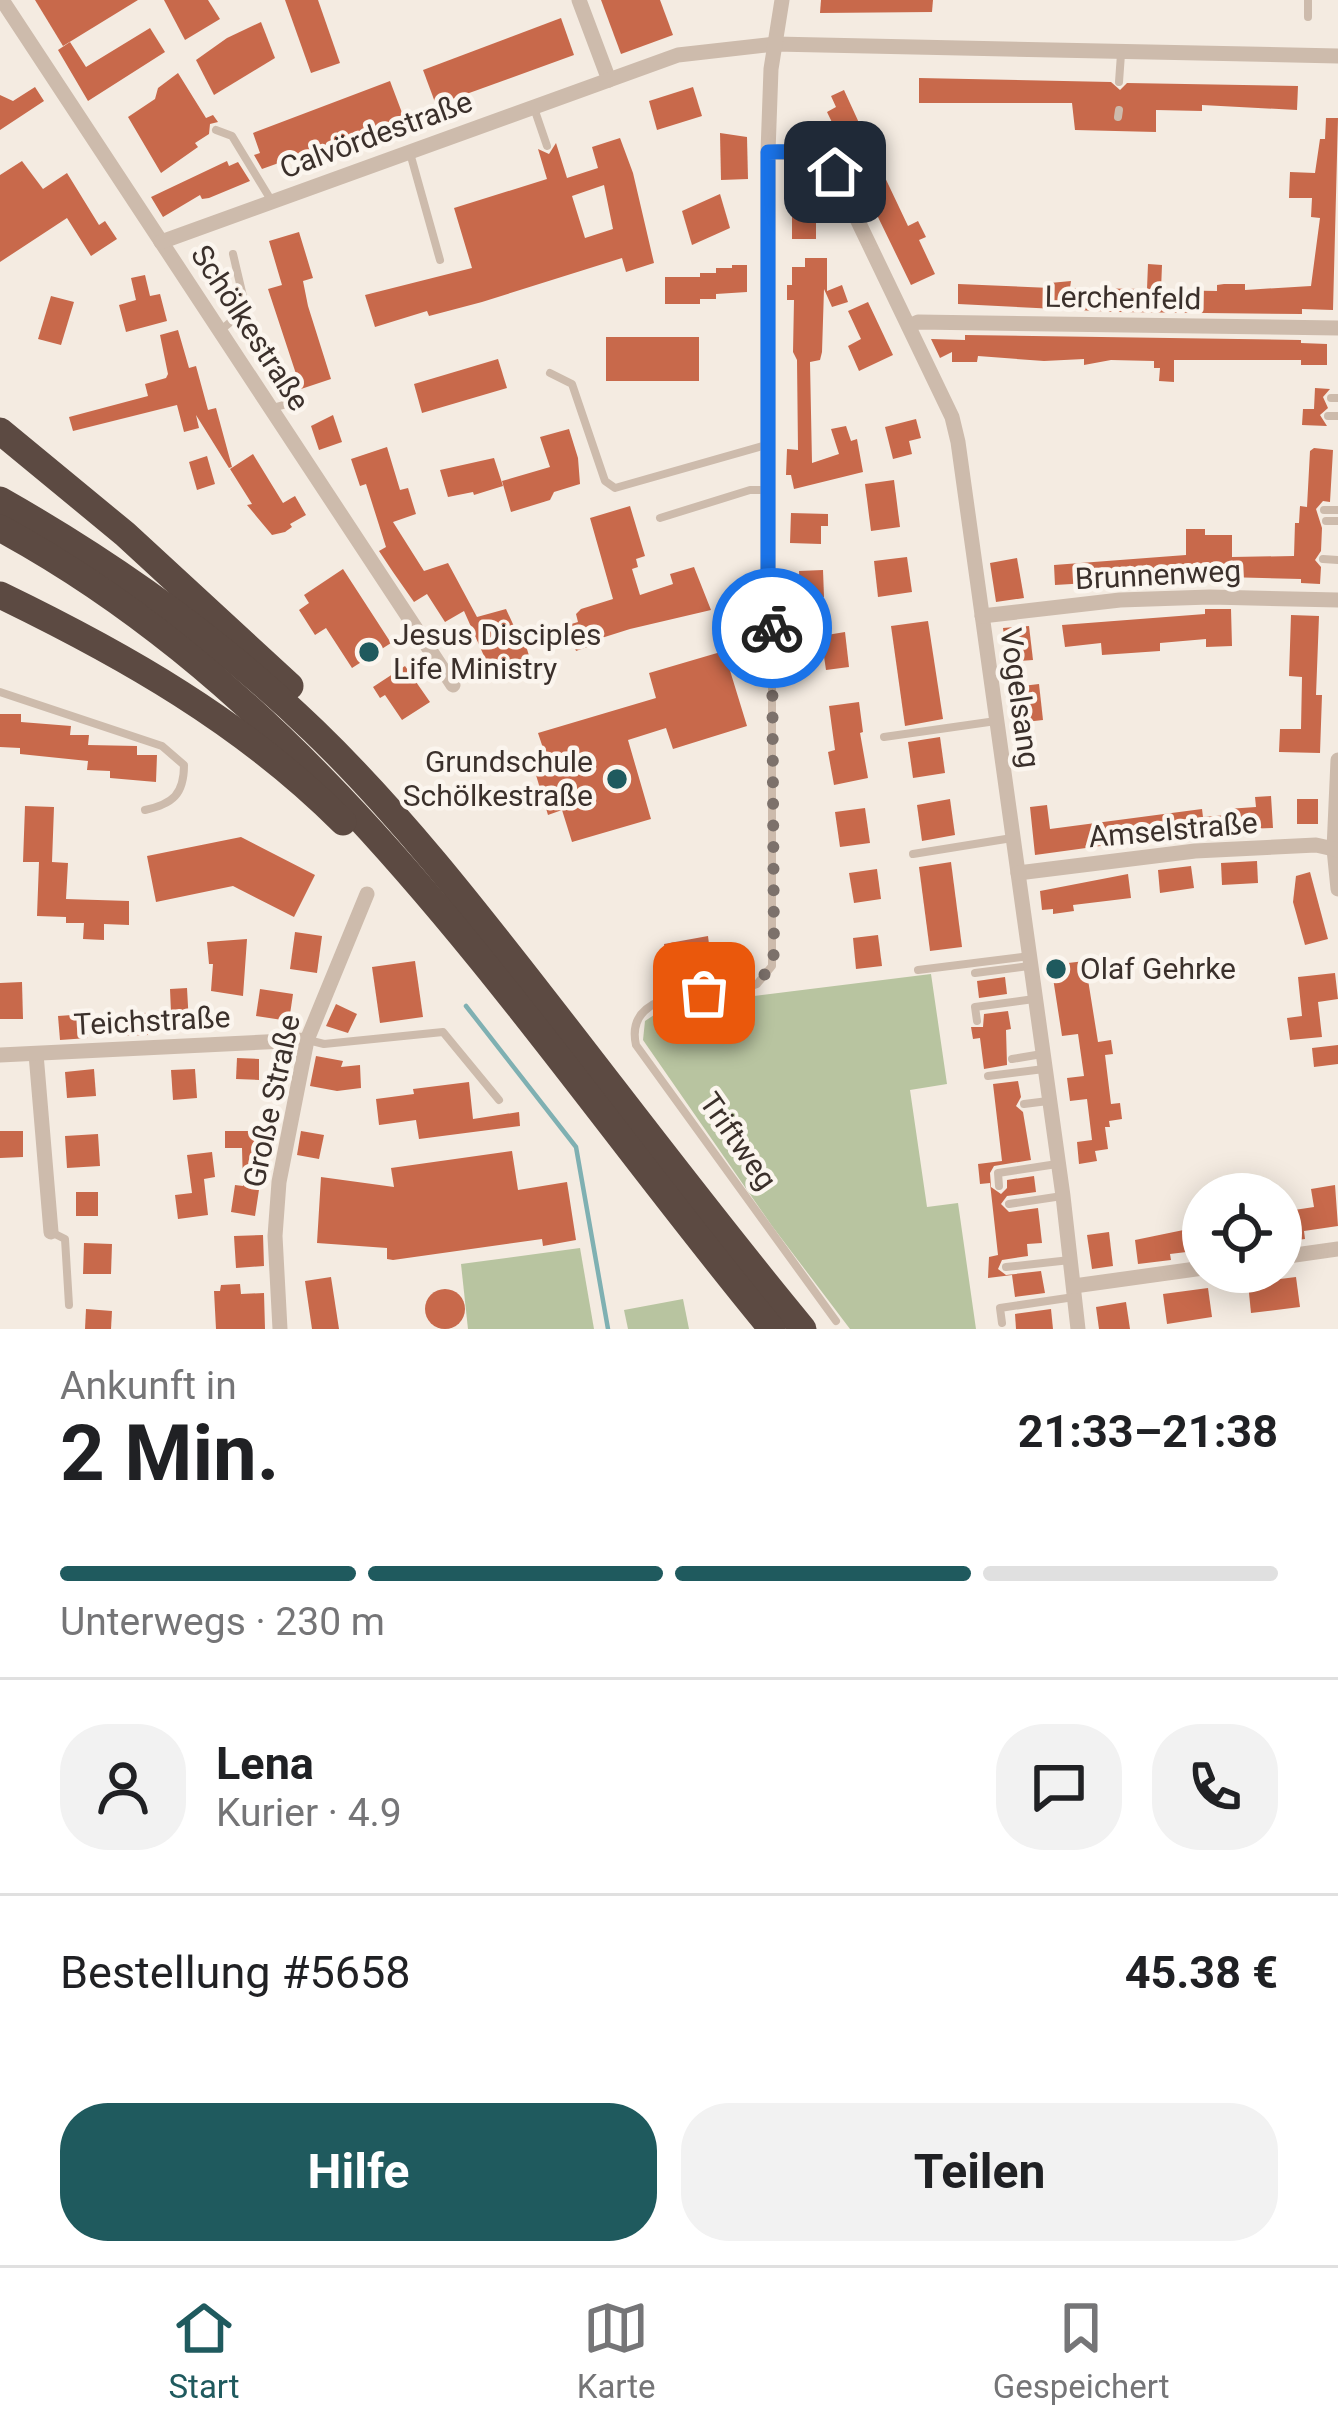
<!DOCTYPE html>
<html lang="de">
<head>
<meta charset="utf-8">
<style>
	body { margin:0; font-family:Roboto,sans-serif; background:#f2f2f2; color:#202124; height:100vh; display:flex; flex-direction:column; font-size:45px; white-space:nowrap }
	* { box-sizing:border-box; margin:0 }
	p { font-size:39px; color:#757577 }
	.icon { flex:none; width:66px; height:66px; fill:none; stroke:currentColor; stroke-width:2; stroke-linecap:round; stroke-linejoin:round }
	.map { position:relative; height:1329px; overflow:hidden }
	.drawer { display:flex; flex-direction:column; background:#fff; flex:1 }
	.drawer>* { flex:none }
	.controls { position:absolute; left:1182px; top:1173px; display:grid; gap:24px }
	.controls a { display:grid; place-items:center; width:120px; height:120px; border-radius:50%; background:#fff; box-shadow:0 6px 30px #0003; font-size:60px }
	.pin { position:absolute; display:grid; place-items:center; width:102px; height:102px; color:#fff; margin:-51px; border-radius:24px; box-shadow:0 6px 18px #0006 }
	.courier { position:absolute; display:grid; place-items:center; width:120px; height:120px; margin:-60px; border:9px solid #1a73e8; border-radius:50%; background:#fff; color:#222; box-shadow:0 3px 15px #0007 }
	.headline em { font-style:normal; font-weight:700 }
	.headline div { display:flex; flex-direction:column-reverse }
	.headline { display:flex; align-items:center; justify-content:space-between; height:204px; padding:0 60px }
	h1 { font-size:78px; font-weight:700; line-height:90px }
	.bar { display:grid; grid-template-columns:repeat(4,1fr); gap:18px 12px; align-content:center; height:144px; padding:0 60px }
	.bar i { height:15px; border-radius:9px; background:#e0e0e0 }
	.bar .on { background:#1f5a5e }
	.bar p { grid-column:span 4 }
	.line { display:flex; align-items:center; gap:30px; padding:0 60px; border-top:3px solid #e0e0e0 }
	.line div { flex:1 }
	.round { display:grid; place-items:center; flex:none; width:126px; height:126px; border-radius:48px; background:#f2f2f2 }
	.cta { display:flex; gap:24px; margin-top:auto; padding:24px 60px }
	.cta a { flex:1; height:138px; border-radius:48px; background:#1f5a5e; color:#fff; font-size:48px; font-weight:700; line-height:138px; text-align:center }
	.cta a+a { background:#f2f2f2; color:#202124 }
	.tab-bar { display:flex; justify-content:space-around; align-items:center; height:168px; border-top:3px solid #e0e0e0; background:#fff; font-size:33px; color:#757577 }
	.tab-bar a { display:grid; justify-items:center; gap:6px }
	.tab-bar .on { color:#1f5a5e }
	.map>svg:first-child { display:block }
</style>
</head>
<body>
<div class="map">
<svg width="1338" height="1329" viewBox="0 0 1338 1329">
	<rect width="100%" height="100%" fill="#f4ebe1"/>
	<g fill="#b8c4a0">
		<polygon points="931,974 947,1084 910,1090 927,1207 958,1203 976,1329 850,1329 772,1226 643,1040 645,1021 666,1007"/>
		<polygon points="580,1248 594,1329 468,1329 461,1264"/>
		<polygon points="683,1299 689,1329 628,1329 624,1310"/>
	</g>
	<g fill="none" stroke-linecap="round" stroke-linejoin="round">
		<polyline stroke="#7fb0b2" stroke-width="4.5" points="466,1006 576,1147 608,1329"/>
	</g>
	<g fill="#c8694b" fill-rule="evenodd">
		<polygon points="35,0 138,0 63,46"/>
		<polygon points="164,0 208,0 220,19 185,40"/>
		<polygon points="285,0 318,0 340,63 311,73"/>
		<polygon points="601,0 660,0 673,35 621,54"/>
		<polygon points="821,0 933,0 932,12 820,13"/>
		<polygon points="561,18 574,55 436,105 423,70"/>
		<polygon points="261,22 275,58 214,95 196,60 227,38"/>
		<polygon points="150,28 165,52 88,101 58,50 70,42 86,67"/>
		<polygon points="178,73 206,118 213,115 218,122 210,124 209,134 195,143 198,147 161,173 128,117 155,99 158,88"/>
		<polygon points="919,78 1111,82 1120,90 1127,83 1298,86 1297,110 1202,105 1202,111 1156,110 1156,132 1075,130 1072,103 919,103"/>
		<polygon points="390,81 404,118 262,169 254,155 260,153 253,133"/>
		<polygon points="35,87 44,101 0,130 0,95 13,101"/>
		<polygon points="693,87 702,116 657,130 649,101"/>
		<polygon points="844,90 860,125 866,122 877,146 871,148 908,226 918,221 926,237 919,240 935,274 911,285 827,112 836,107 831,96"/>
		<polygon points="1326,118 1338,118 1333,310 1302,309 1302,314 1117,312 958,304 958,284 1051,288 1050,283 1071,281 1070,288 1147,289 1148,264 1162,265 1161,290 1217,291 1217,285 1224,284 1245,284 1245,290 1311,286 1320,218 1311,217 1312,198 1289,198 1290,172 1315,173 1320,139 1325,139"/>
		<polygon points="720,133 747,137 748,179 721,180"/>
		<path d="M620 138 633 173 654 263 626 272 622 258 482 302 429 316 427 311 375 327 365 295 472 268 454 208 547 179 538 149 549 154 556 143 567 178 598 168 592 147ZM604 185 613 229 585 238 572 196Z"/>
		<polygon points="22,161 43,189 67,173 99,225 105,221 117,239 91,256 67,218 0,262 0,175"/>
		<polygon points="227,161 229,166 238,162 250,181 209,198 202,199 200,195 163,217 151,197"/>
		<rect x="792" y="191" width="24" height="48"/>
		<polygon points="720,194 730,228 692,245 682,211"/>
		<polygon points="299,232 313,278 303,281 308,306 331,379 301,389 268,289 282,285 269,241"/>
		<polygon points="805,258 827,258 827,291 842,285 848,302 832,307 824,289 822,352 820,360 810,362 812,463 839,454 831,429 846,426 851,441 857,439 863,472 794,489 791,475 786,475 787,449 798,450 797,360 793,352 794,300 787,300 787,285 792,285 792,267 805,267"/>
		<polygon points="732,265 747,265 747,292 716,294 716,299 700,299 700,304 665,304 665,277 700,277 700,273 716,273 716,268 732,268"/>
		<polygon points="145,275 150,296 160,294 167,321 126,332 119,305 136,300 131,278"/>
		<polygon points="51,296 74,302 61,345 38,339"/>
		<polygon points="868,302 893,355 859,371 848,346 861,339 848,311"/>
		<polygon points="178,330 189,368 196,366 208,410 216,408 232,467 229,468 196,415 199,428 184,432 177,405 73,431 69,417 148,396 145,384 166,378 168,374 160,335"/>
		<polygon points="965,335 1301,340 1301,343 1327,344 1327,365 1301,365 1301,360 1174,360 1174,382 1159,381 1160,368 1154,368 1154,361 1111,360 1084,365 1084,359 1044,361 978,356 977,362 952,362 952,352 940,358 931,339 965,340"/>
		<rect x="606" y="337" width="93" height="44"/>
		<polygon points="498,359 507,388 422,413 414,384"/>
		<polygon points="1315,388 1330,389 1323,397 1328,408 1320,415 1327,426 1302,425 1303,409 1314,409"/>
		<polygon points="333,415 342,442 319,450 311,426"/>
		<polygon points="916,419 921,438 909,441 912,454 893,459 885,427"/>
		<polygon points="569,429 578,458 580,484 554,492 550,500 511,512 502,481 550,467 540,437"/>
		<polygon points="387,447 400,490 408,488 416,514 393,522 424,571 448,563 477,617 506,609 518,635 522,633 531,662 492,674 464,611 445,622 427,594 414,602 393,572 379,551 386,547 366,484 360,486 351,459"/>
		<polygon points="1314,448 1333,450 1330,502 1323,501 1316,509 1322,528 1321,551 1315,560 1321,567 1320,584 1301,583 1301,579 1186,576 1176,578 1177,582 1139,585 1138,580 1055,585 1054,565 1186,555 1186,529 1205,529 1205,535 1232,535 1232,557 1294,556 1295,523 1299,523 1300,506 1307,507 1310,451"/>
		<polygon points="253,454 283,503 295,496 306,515 290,524 292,527 285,532 272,535 247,505 252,504 230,469"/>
		<polygon points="207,456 215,484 197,490 189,462"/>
		<polygon points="494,458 503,486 474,495 473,492 448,497 440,470"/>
		<polygon points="894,480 900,527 871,531 865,484"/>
		<polygon points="630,506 645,556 636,559 638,567 632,569 640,595 673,584 670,574 694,567 711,610 630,629 592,641 593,645 576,651 568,625 578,622 576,614 581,609 613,599 590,518"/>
		<polygon points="791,513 828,514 828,526 821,526 821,544 790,543"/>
		<polygon points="907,557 912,592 878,597 874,561"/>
		<polygon points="1017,558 1024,598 996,602 990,563"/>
		<polygon points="343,569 391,643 352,668 326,628 315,635 299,610 309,603 304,595"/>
		<polygon points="823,570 824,597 800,598 799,571"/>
		<polygon points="1205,609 1231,609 1232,646 1206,647 1206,639 1160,643 1160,651 1102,655 1101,643 1065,647 1062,625 1205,614"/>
		<polygon points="1291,615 1319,616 1316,695 1322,695 1320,753 1279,752 1280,729 1301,729 1302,677 1289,676"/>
		<polygon points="928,621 943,719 905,726 891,626"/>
		<polygon points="1029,626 1033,660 1007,662 1003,628"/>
		<polygon points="845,632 849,667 826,670 821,636"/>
		<polygon points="724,651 747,726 673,749 666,728 628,740 651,819 572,842 562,810 548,815 530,755 544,751 538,733 656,698 649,673"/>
		<polygon points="405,666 430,702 402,720 385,695 380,698 373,687"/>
		<polygon points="1039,684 1043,720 1016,723 1013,687"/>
		<polygon points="859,702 863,732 860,733 868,778 834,785 828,752 835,750 829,706"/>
		<polygon points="0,714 21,714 21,722 71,726 70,735 89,735 88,745 137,746 137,755 157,755 156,782 110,778 110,771 87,770 88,761 20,754 20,748 0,747"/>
		<polygon points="940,737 945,773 913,778 908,742"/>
		<polygon points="1271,796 1273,828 1217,830 1035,855 1030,807 1047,805 1050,829 1202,809 1203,817 1228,815 1227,809 1256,807 1255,797"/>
		<polygon points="950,799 955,835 922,841 917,805"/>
		<rect x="1297" y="799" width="21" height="25"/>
		<polygon points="25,806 54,807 52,862 68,863 66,899 129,901 129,925 104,924 104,940 83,939 84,923 66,923 66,917 37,916 39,862 23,862"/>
		<polygon points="865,808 870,843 840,847 835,812"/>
		<polygon points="241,837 315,875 294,917 233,886 156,902 147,856"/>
		<polygon points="1257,861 1258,883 1222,885 1221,863"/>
		<polygon points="951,862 962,947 930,951 919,867"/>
		<polygon points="1191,866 1194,888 1160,893 1158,870"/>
		<polygon points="877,869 881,899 854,903 849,873"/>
		<polygon points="1310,872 1328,939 1305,945 1293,902 1296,876"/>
		<polygon points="1128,874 1131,898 1073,905 1074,911 1053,914 1053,909 1042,910 1040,891"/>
		<polygon points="295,932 322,936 317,973 290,969"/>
		<polygon points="878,935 882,966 856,969 853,938"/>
		<polygon points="708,936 712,968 696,970 697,984 682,987 677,957 666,959 664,944"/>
		<polygon points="247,939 243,996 211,991 213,964 209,964 207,942"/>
		<polygon points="415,961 423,1017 380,1023 372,967"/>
		<polygon points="1085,961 1098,1042 1111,1040 1113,1054 1105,1055 1111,1104 1120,1103 1122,1119 1109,1121 1110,1127 1105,1127 1108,1149 1095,1151 1097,1161 1079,1164 1077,1142 1092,1140 1087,1099 1070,1101 1067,1078 1084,1076 1078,1034 1062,1036 1051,965"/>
		<polygon points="1335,973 1338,999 1318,1002 1322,1037 1290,1040 1287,1018 1302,1016 1298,977"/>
		<polygon points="1005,977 1007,994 979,998 977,981"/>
		<polygon points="22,982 23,1019 0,1019 0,983"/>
		<polygon points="187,988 189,1024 148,1026 148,1035 116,1036 115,1014 171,1012 170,989"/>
		<polygon points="260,989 293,994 289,1021 256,1016"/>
		<polygon points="336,1004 357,1014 348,1033 326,1026"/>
		<polygon points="1008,1011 1011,1029 1006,1030 1007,1065 984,1069 980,1038 973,1039 971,1027 983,1027 984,1014"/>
		<polygon points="86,1014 88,1038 60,1040 58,1016"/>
		<polygon points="1338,1045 1338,1064 1314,1067 1312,1048"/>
		<polygon points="316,1056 343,1061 341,1067 360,1065 361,1088 337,1091 310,1086"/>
		<polygon points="237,1058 259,1059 259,1080 236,1079"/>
		<polygon points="94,1069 96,1096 67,1098 65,1072"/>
		<polygon points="195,1069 197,1098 173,1100 171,1070"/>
		<polygon points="1018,1081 1021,1097 1016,1106 1023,1112 1031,1160 994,1166 990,1173 991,1187 1001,1194 1007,1188 1007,1180 1034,1176 1036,1192 1007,1196 1001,1204 1009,1212 1038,1208 1042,1243 1027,1244 1028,1256 1002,1260 998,1269 1006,1275 1041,1271 1045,1293 1015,1297 1012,1275 988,1278 989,1257 998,1255 990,1183 980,1184 978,1164 1002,1161 993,1084"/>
		<polygon points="469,1082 473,1119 519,1112 520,1126 419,1139 416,1120 379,1125 376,1099 414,1094 413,1089"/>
		<polygon points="0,1131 23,1131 23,1157 0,1158"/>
		<polygon points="225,1131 268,1131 268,1170 262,1170 255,1216 231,1212 235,1185 243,1186 242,1148 225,1148"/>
		<polygon points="301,1131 324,1135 319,1159 297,1155"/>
		<polygon points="98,1134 100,1166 67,1168 65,1136"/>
		<polygon points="512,1151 518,1190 567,1182 576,1240 543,1246 542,1239 393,1260 387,1259 387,1248 317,1243 321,1177 394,1187 391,1168"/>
		<polygon points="212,1152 215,1177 204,1179 208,1215 178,1219 175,1195 192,1193 187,1155"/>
		<polygon points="1335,1185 1338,1226 1304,1231 1305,1239 1281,1242 1281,1212 1314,1207 1311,1189"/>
		<rect x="76" y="1192" width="22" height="24"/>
		<polygon points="1203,1226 1203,1250 1170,1254 1171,1260 1138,1264 1135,1240"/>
		<polygon points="1109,1232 1113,1266 1092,1269 1087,1235"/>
		<polygon points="263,1235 264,1266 236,1268 234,1236"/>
		<polygon points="84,1243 112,1244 111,1274 83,1274"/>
		<polygon points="331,1277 339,1329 312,1329 305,1281"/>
		<polygon points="1296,1277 1300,1307 1251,1313 1248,1283"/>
		<polygon points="240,1284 241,1294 264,1293 265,1329 216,1329 214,1291 220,1291 221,1285"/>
		<polygon points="1208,1288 1212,1317 1167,1324 1163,1294"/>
		<circle cx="445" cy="1309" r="20"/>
		<polygon points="1126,1302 1130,1329 1099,1329 1096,1307"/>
		<polygon points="86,1309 112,1311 111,1329 85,1329"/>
		<polygon points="1051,1309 1053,1329 1016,1329 1015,1314"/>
	</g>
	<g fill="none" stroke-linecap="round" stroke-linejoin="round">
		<g stroke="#cdbbac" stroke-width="8">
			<polyline points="1308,17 1308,0"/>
			<polyline points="1119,82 1121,54"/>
			<polyline points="534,108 547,146"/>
			<polyline points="1118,117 1119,110"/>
			<polyline points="216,130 232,136 271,200"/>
			<polyline points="410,153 440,260"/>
			<polyline points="221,330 246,309 233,254"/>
			<polyline points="550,373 572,384 605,481 615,488 766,445"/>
			<polyline points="1331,398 1338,398"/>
			<polyline points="272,408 295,402"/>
			<polyline points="1328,416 1338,416"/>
			<polyline points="1324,510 1338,510"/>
			<polyline points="660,518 750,490 766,490"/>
			<polyline points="1326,521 1338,521"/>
			<polyline points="1323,559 1338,560"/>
			<path d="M772 622V966L757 984 746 988C709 993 623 988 636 1045L836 1321"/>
			<path d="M0 692 162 746 184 765C184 794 173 804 145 810"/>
			<polyline points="884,737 996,721"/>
			<polyline points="913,854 1012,838"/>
			<polyline points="918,970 1030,956"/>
			<polyline points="975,973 1029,966"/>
			<polyline points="977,1021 975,1007 1034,999"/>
			<polyline points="308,1040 324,1044 443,1032 499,1100"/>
			<polyline points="1012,1059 1042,1054"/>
			<polyline points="988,1076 1044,1069"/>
			<polyline points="1024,1104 1048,1101"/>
			<polyline points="999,1186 998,1173 1057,1164"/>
			<polyline points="1009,1204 1062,1196"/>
			<polyline points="51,1232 65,1239 69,1305"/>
			<polyline points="1006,1267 1070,1260"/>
			<polyline points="1002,1323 1000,1308 1074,1297"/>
		</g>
		<g stroke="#cdbbac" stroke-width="15">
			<polyline points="2,0 453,685"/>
			<polyline points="579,0 609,80"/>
			<polyline points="768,152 813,153 832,167 952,417 958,442 1063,1196 1078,1329"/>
			<polyline points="161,242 678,55 775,44 1338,56"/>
			<polyline points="909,326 918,322 1338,328"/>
			<polyline points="982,616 1120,600 1210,597 1338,600"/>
			<polyline points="772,620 768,573 768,152 771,69 782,0"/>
			<polyline points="1338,760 1334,849 1338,889"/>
			<polyline points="1018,873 1195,851 1316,845 1338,850"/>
			<polyline points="36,1054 51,1232"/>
			<polyline points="0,1055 307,1040"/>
			<polyline points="1281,1257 1338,1249"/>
			<polyline points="1074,1286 1203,1268"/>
			<polyline points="280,1329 275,1236 279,1182 307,1040 367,894"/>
		</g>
		<g stroke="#5c4a42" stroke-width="27">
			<polyline points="0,431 125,534 290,686"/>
			<path d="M0 500C113 564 221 641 314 731 401 815 476 912 550 1007 634 1115 716 1224 803 1329"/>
			<path d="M0 528C335 710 535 1043 772 1329"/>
			<path d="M0 595C124 655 244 723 343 822"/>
		</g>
	</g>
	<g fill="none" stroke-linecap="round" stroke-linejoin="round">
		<path stroke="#7c716b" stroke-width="12" stroke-dasharray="0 21.6" d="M704 993C736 989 767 990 774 953L772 628"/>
		<path stroke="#1a73e8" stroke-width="15" d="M772 628 768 573V152C794 152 819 148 835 172"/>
	</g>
	<g fill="#1f5a5e" stroke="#fbf5ee" stroke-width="4.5">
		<circle cx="369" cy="652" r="12"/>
		<circle cx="617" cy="779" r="12"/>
		<circle cx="1056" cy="969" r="12"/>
	</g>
	<g text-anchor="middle" stroke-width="9" stroke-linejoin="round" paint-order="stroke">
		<g font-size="30" fill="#3b302b" stroke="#fbf5ee">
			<text transform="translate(376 135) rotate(-20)" y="10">Calvördestraße</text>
			<text transform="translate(1123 298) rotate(1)" y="10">Lerchenfeld</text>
			<text transform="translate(250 328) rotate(57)" y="10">Schölkestraße</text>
			<text transform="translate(1158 575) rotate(-3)" y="10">Brunnenweg</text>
			<text transform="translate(1020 698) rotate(82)" y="10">Vogelsang</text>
			<text transform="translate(1173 830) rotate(-5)" y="10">Amselstraße</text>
			<text transform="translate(152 1021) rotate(-3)" y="10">Teichstraße</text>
			<text transform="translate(272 1101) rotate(-78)" y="10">Große Straße</text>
			<text transform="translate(738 1141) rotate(55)" y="10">Triftweg</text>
		</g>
		<g font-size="30" fill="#3b302b" stroke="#fbf5ee" text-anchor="start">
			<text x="393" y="645">Jesus Disciples<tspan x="393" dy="34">Life Ministry</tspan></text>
			<text x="593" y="772" text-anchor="end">Grundschule<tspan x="593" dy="34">Schölkestraße</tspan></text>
			<text x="1080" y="979">Olaf Gehrke</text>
		</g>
	</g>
</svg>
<div class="controls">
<a><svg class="icon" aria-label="locate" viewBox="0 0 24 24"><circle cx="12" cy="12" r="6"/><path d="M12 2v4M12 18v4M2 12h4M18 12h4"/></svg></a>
</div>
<div class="pin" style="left:704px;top:993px;background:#ea580c"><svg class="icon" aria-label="bag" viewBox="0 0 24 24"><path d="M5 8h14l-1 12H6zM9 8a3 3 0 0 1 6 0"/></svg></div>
<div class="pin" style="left:835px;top:172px;background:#1f2937"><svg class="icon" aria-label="home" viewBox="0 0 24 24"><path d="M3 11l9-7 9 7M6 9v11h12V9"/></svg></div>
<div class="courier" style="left:772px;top:628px"><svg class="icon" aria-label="bike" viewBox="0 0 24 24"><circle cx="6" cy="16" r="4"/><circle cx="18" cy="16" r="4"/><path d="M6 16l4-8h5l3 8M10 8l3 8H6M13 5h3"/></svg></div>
</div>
<section class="drawer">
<div class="headline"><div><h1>2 Min.</h1><p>Ankunft in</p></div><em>21:33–21:38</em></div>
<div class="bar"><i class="on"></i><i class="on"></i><i class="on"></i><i></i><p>Unterwegs · 230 m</p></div>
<div class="line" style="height:216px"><a class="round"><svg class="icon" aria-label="person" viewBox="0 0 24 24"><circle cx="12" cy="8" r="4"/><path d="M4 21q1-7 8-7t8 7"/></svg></a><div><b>Lena</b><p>Kurier · 4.9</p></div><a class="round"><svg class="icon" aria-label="chat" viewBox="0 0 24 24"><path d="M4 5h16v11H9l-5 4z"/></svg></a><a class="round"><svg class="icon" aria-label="phone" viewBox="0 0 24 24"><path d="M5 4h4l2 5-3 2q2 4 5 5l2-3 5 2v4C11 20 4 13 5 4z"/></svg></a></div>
<div class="line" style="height:156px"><div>Bestellung #5658</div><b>45.38 €</b></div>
<div class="cta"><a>Hilfe</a><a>Teilen</a></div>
</section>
<nav class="tab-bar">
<a class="on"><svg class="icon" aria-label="home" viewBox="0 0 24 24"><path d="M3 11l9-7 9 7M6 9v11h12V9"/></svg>Start</a>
<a><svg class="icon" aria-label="map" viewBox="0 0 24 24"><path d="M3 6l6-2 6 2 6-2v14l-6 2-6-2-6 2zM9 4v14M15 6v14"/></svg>Karte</a>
<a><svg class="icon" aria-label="saved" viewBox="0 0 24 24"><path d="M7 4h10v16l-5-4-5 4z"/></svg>Gespeichert</a>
</nav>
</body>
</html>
